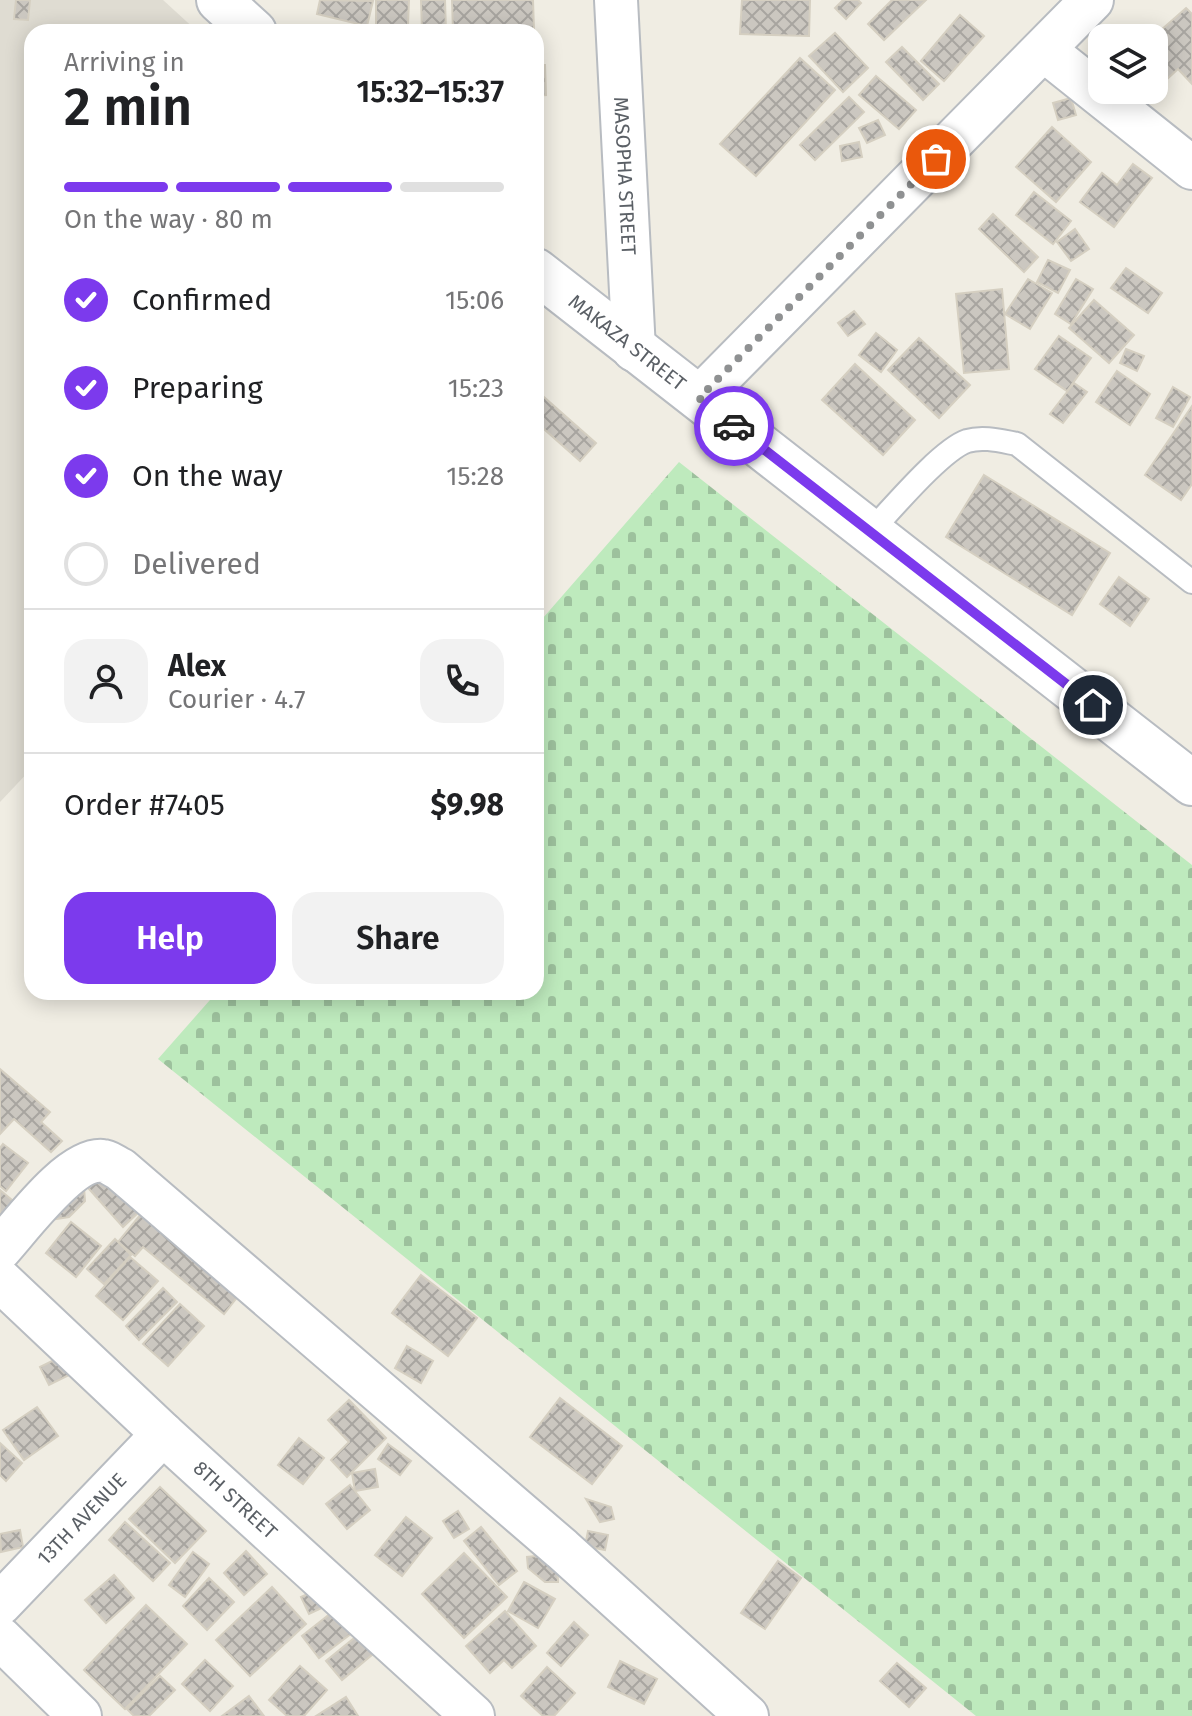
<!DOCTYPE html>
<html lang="en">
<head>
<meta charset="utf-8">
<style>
	body { margin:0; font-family:"Fira Sans",sans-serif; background:#f2f2f2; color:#202124; height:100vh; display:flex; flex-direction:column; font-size:30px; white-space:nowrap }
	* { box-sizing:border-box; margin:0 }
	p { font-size:26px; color:#757577 }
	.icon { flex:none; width:44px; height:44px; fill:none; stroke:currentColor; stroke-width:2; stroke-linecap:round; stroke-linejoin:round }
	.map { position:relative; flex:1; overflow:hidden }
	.drawer { position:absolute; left:24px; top:24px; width:520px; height:976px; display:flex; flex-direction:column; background:#fff; border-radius:24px; box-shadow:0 4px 20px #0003 }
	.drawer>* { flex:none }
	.fabs { position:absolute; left:1088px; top:24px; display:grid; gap:16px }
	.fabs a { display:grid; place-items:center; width:80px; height:80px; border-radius:16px; background:#fff; box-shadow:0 4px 20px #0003; font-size:40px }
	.pin { position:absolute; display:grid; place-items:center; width:68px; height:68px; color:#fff; margin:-34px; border:4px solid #fff; border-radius:50%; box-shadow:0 2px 8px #0007 }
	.courier { position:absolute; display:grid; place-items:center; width:80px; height:80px; margin:-40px; border:6px solid #7c3aed; border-radius:50%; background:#fff; color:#222; box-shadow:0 2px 10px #0007 }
	.overview em { font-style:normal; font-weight:600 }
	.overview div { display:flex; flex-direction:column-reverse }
	.overview { display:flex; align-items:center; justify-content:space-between; height:136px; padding:0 40px }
	h1 { font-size:52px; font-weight:600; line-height:60px }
	.bar { display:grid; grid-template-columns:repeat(4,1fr); gap:12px 8px; align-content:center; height:96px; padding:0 40px }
	.bar i { height:10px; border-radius:6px; background:#e0e0e0 }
	.bar .on { background:#7c3aed }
	.bar p { grid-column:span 4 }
	.line { display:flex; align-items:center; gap:20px; padding:0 40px; border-top:2px solid #e0e0e0 }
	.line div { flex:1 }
	.round { display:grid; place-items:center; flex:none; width:84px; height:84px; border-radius:24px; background:#f2f2f2 }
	ol { padding:0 40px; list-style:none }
	li { display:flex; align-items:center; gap:24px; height:88px }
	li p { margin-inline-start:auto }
	li .icon { padding:8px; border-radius:50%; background:#7c3aed; color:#fff; stroke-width:4 }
	li:last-child { color:#757577 }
	li i { width:44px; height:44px; border:4px solid #e0e0e0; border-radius:50% }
	.button { display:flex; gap:16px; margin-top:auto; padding:16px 40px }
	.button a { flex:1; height:92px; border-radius:24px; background:#7c3aed; color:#fff; font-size:32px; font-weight:600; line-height:92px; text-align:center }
	.button a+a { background:#f2f2f2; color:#202124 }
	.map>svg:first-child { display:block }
</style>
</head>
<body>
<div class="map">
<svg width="1192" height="1716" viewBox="0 0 1192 1716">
	<defs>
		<pattern id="cemetery-stones" width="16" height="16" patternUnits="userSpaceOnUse" patternTransform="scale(2)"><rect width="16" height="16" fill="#beeabd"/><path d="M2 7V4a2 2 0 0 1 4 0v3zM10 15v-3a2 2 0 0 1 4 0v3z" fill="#9dc19d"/></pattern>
		<pattern id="building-cross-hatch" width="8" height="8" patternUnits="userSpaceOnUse" patternTransform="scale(2)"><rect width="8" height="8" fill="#cbc7c0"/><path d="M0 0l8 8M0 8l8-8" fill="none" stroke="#a8a5a0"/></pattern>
	</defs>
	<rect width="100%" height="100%" fill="#f0ede3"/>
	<polygon fill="#dfdcd2" points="0,0 163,0 198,32 32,32 32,768 0,802"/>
	<polygon fill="url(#cemetery-stones)" points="679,462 1192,865 1192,1716 976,1716 158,1059 217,992 536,992 536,626"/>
	<g fill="url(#building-cross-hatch)" stroke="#d5cfc1" stroke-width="2">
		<polygon points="16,0 30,0 28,20 14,19"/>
		<polygon points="320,0 373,1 367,26 317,14"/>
		<polygon points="376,0 409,0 408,25 376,25"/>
		<polygon points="421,0 445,0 446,32 422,32"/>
		<polygon points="452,0 533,0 534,31 453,32"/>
		<polygon points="742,0 810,0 809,36 740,34"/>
		<polygon points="843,0 858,0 861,3 846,19 835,8"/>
		<polygon points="892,0 926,0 884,40 868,24"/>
		<polygon points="1186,8 1192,14 1192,84 1178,69 1165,81 1154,68 1152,38"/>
		<polygon points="960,15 984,36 944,81 921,61"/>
		<polygon points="835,33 868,68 843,92 809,56"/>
		<polygon points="902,47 939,84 923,100 886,62"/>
		<polygon points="800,58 835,90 756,176 720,144"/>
		<polygon points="536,65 545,65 546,95 536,96"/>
		<polygon points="876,76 916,110 899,129 859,95"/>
		<polygon points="849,97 864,112 815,160 800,145"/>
		<polygon points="1071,98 1076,115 1058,120 1053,103"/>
		<polygon points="878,120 885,135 867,143 859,128"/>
		<polygon points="1052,127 1091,162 1056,202 1016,167"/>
		<polygon points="859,142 862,157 842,161 840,146"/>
		<polygon points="1133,164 1152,178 1114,227 1080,202 1102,173 1117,185"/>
		<polygon points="1034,192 1071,221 1053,244 1016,215"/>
		<polygon points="993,214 1038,257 1024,272 979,229"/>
		<polygon points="1075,229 1089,249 1071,261 1057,242"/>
		<polygon points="1048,260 1070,270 1058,293 1037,282"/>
		<polygon points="1126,268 1162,293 1148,313 1111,288"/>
		<polygon points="1028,279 1052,293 1030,329 1005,314"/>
		<polygon points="1076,279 1093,289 1071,324 1055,314"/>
		<polygon points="1002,289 1009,369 964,373 956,294"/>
		<polygon points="1094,300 1134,335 1109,363 1069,328"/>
		<polygon points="854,311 865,324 848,336 838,323"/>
		<polygon points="876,333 897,350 881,372 859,355"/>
		<polygon points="1059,336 1091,358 1067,391 1035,369"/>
		<polygon points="919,338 970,385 939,418 888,370"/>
		<polygon points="1126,349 1144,356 1137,371 1120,363"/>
		<polygon points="855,364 915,420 883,455 822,400"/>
		<polygon points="1117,371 1150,394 1130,425 1096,402"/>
		<polygon points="1074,383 1087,392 1063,423 1050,414"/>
		<polygon points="1173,387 1190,397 1173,427 1156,418"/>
		<polygon points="536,390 596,443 580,461 536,422"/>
		<polygon points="1192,406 1192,484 1181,500 1145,475"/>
		<polygon points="984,475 1110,553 1072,615 946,537"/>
		<polygon points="1119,577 1149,599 1130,626 1100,604"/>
		<polygon points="0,1069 50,1112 41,1122 62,1141 51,1152 14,1119 0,1134"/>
		<polygon points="3,1144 28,1163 6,1191 0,1186 0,1148"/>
		<polygon points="98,1167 139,1212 123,1227 82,1181"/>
		<polygon points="84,1187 85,1201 69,1217 56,1219 55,1204"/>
		<polygon points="0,1190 23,1209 0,1233"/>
		<polygon points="141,1214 239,1295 224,1314 143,1247 135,1256 118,1242"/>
		<polygon points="71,1222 101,1246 76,1277 46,1253"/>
		<polygon points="115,1239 131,1255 104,1284 87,1269"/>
		<polygon points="130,1257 158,1281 123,1320 96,1296"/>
		<polygon points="421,1275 477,1318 448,1356 392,1313"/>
		<polygon points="163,1288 177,1302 139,1340 126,1326"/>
		<polygon points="180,1304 204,1326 168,1366 143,1344"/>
		<polygon points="407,1346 433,1361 421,1383 395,1368"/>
		<polygon points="60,1357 69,1375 49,1385 40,1367"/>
		<polygon points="560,1398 622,1446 592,1484 530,1437"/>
		<polygon points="349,1400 386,1438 347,1477 331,1460 349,1442 328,1420"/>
		<polygon points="37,1407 58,1436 24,1460 3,1430"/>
		<polygon points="299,1438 324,1458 303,1484 278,1465"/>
		<polygon points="0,1443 22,1463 6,1481 0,1475"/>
		<polygon points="388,1444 411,1461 400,1475 378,1459"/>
		<polygon points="375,1469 378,1487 355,1491 352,1473"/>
		<polygon points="350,1485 370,1510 347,1529 326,1504"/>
		<polygon points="160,1487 206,1531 175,1563 129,1519"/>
		<polygon points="586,1499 611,1507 614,1519 600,1522"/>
		<polygon points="458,1511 469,1529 454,1538 443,1521"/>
		<polygon points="406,1517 432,1538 402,1576 375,1555"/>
		<polygon points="125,1522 170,1563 153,1581 109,1540"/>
		<polygon points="481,1527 517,1571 499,1585 464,1541"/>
		<polygon points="20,1530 23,1547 1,1552 0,1534"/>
		<polygon points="588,1531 608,1535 605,1550 585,1546"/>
		<polygon points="246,1551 267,1574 244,1595 224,1573"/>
		<polygon points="193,1552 209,1564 185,1597 169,1585"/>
		<polygon points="464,1553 507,1597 464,1638 422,1594"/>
		<polygon points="557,1554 558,1582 545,1582 528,1568 527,1557"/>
		<polygon points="778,1561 801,1578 765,1629 741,1613"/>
		<polygon points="114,1575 134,1598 106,1623 85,1600"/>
		<polygon points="209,1578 234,1602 207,1630 183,1606"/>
		<polygon points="524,1582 555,1599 538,1628 508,1611"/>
		<polygon points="272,1587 306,1624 250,1676 216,1640"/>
		<polygon points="318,1589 326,1606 309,1614 301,1597"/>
		<polygon points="146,1605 187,1644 125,1709 84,1670"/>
		<polygon points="335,1610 352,1633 319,1658 302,1636"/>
		<polygon points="505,1611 536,1646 512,1668 504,1660 490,1673 466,1646"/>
		<polygon points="574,1622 588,1635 561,1666 547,1653"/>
		<polygon points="358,1635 373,1654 342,1680 326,1661"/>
		<polygon points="205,1660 233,1686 210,1711 182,1684"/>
		<polygon points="620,1661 657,1679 644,1704 608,1687"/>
		<polygon points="897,1663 926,1688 909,1707 880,1681"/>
		<polygon points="300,1666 327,1690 304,1716 287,1716 269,1700"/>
		<polygon points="547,1667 575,1693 554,1716 543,1716 521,1696"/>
		<polygon points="160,1676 175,1690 149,1716 134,1716 127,1709"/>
		<polygon points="249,1696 264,1716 222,1716"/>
		<polygon points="346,1697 358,1716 316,1716"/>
	</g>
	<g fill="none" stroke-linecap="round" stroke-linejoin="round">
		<defs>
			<path id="service" d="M870 532C891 510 941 450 967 441 983 436 1001 441 1017 444L1192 582"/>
			<g id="minor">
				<path id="s1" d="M616 0 634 350"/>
				<polyline points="1044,50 1192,168"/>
				<polyline points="699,398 1092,0"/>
				<path d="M0 1249C21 1226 71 1157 103 1161 108 1161 115 1167 120 1169L562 1549 747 1716"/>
				<path id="s2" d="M0 1280 163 1434 473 1716"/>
				<path id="s3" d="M0 1604 163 1434"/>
				<polyline points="0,1638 80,1716"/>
			</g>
			<g id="tertiary">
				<polyline points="219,0 254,32"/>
				<path id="s4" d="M536 271 1192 783"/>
			</g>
		</defs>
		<use href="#service" stroke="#b8bcc1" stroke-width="26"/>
		<use href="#minor" stroke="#b8bcc1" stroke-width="46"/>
		<use href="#tertiary" stroke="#b8bcc1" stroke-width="48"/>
		<use href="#service" stroke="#fff" stroke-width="22"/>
		<use href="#minor" stroke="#fff" stroke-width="42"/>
		<use href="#tertiary" stroke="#fff" stroke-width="44"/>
	</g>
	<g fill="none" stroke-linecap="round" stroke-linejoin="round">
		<polyline stroke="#8f9192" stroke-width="8" stroke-dasharray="0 14.4" points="734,426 699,398 936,159"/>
		<polyline stroke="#7c3aed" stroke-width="10" points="734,426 1093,705"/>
	</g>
	<g text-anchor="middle" stroke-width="6" stroke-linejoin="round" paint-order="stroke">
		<g font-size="20" fill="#5b6066" stroke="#fff">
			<text dy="7" stroke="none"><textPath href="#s1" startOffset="176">MASOPHA STREET</textPath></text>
			<text dy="7" stroke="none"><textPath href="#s4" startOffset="116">MAKAZA STREET</textPath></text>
			<text dy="7" stroke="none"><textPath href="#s2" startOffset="322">8TH STREET</textPath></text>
			<text dy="7" stroke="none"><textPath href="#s3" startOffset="118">13TH AVENUE</textPath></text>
		</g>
	</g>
</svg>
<div class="fabs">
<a><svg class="icon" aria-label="layers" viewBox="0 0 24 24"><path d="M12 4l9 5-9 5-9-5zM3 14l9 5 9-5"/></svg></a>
</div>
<div class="pin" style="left:936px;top:159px;background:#ea580c"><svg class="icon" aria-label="bag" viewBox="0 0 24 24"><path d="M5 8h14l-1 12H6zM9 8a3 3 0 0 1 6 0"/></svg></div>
<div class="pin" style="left:1093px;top:705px;background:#1f2937"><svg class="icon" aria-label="home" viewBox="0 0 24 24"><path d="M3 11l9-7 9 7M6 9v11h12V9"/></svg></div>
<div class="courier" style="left:734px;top:426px"><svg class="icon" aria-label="car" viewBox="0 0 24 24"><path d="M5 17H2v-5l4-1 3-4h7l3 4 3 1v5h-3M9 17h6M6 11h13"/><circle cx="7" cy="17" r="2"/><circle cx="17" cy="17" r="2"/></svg></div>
<section class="drawer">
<div class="overview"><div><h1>2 min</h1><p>Arriving in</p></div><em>15:32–15:37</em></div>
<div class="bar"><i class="on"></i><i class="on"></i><i class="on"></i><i></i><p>On the way · 80 m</p></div>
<ol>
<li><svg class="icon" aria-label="check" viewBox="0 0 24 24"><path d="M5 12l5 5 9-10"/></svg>Confirmed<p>15:06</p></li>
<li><svg class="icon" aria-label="check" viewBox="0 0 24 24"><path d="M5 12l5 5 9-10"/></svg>Preparing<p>15:23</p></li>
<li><svg class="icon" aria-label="check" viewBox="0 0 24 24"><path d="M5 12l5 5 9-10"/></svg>On the way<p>15:28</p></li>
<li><i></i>Delivered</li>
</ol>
<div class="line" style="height:144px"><a class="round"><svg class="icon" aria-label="person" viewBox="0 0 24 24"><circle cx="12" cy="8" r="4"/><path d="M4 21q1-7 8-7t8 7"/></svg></a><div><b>Alex</b><p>Courier · 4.7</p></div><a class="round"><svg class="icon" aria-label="phone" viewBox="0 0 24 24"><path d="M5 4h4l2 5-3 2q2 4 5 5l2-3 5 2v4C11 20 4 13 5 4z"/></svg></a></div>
<div class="line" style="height:104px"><div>Order #7405</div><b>$9.98</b></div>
<div class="button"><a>Help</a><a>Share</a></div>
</section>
</div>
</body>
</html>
